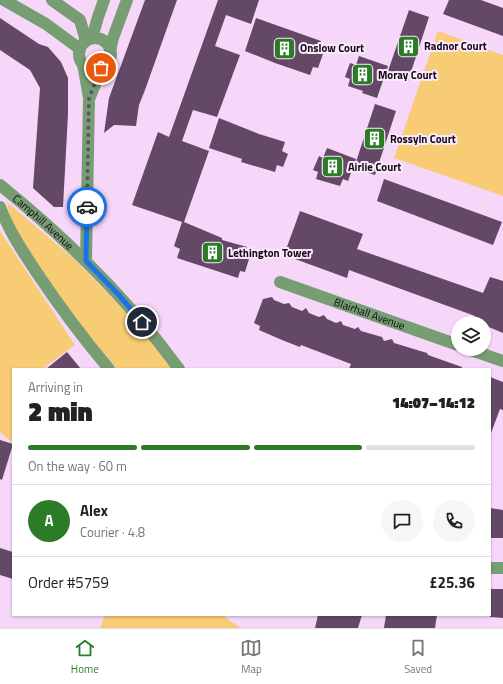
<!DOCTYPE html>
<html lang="en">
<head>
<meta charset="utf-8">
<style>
	body { margin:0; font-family:"Titillium Web",sans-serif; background:#f6f6f6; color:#222; height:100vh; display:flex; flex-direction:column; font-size:15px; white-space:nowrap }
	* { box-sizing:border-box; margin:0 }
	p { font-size:13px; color:#767676 }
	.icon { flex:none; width:22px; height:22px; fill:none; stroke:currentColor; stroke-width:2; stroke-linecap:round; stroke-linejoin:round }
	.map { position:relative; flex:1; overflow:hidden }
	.details { position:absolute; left:12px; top:368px; width:479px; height:248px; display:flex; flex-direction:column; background:#fff; border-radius:0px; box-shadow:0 1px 3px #0004 }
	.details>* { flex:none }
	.fabs { position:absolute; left:451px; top:316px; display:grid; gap:8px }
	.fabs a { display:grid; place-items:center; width:40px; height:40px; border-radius:50%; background:#fff; box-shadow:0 1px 3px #0004; font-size:20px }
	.pin { position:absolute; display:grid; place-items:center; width:34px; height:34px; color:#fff; margin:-17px; border:2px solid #fff; border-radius:50%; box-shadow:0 1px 4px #0007 }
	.courier { position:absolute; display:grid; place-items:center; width:40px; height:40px; margin:-20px; border:3px solid #1a73e8; border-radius:50%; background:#fff; color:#222; box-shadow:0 1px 5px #0007 }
	.head em { font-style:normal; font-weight:800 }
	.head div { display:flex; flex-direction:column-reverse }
	.head { display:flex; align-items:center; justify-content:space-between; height:68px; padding:0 16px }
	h1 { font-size:26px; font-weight:800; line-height:30px }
	.bar { display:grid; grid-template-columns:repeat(4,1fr); gap:6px 4px; align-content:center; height:48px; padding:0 16px }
	.bar i { height:5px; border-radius:3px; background:#e0e0e0 }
	.bar .on { background:#2c7c27 }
	.bar p { grid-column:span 4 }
	.line { display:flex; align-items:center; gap:10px; padding:0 16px; border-top:1px solid #e0e0e0 }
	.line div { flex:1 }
	.round { display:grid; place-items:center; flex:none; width:42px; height:42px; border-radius:21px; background:#f6f6f6 }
	.tabs { display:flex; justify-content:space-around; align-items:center; height:56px; border-top:1px solid #e0e0e0; background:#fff; font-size:11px; color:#767676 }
	.tabs a { display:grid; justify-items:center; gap:2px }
	.tabs .on { color:#2c7c27 }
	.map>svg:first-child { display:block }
</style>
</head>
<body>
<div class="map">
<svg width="503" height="628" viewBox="0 0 503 628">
	<rect width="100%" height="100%" fill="#f6d7fa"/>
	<g fill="#f8cb75">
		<polygon points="438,31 503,55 503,196 394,158"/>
		<polygon points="7,202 73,258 135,321 172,369 117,369 85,330 40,270 11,224"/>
		<polygon points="0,231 75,345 42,369 13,369 13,443 0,432"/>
		<polygon points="105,615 222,615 240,628 100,628"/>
	</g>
	<g fill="#634966">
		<polygon points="145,0 177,0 145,90 139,105 136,126 114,125 104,133 109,98"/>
		<polygon points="218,0 259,0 251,24 226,15 215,46 240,55 217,117 193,110 182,141 209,151 184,222 222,238 222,240 247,247 244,257 249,259 245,272 240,271 238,278 177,258 180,249 174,246 182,222 132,205 158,132 169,137"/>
		<polygon points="449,0 481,0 503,8 503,36 443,14"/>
		<polygon points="409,10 429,17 408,81 387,74"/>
		<polygon points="0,18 39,44 48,47 61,62 68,78 68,114 63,207 54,207 33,188 40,88 30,70 0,50"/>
		<polygon points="256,18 321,41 318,52 323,54 318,68 313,67 310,75 275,63 245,51"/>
		<polygon points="359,56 388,66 377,98 362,93 363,91 348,86 350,79 345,77 350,63 356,65"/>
		<polygon points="375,104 396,111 375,175 354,168"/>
		<polygon points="219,118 259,134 285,142 282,151 288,154 283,167 277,165 275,172 241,162 242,159 209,148"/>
		<polygon points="327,148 356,159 348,181 343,179 340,186 316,179 318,172 313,170 319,156 323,158"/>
		<polygon points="384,179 502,222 493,245 377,201"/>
		<polygon points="300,211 363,234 357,249 483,293 490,277 503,281 503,333 484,325 484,323 479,323 473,321 475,316 349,270 347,278 284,255"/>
		<polygon points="272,297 274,300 284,304 289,303 292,307 302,311 306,308 309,313 319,317 324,315 327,319 336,323 341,321 343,325 355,329 358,327 361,331 382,337 384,341 392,339 394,343 427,353 428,355 462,367 462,369 349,369 351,364 301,345 300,347 282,340 259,330 260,326 254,323 263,299"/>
		<polygon points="67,352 81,369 46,369"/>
		<polygon points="490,377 503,382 503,410 500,409 491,433"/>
		<polygon points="0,440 13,444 2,480 0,479"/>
		<polygon points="490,508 503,510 503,538 490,538"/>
		<polygon points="0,548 13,552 13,579 0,575"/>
		<polygon points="490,589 503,589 503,618 490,617"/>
		<polygon points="318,615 362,615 358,628 315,628"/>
		<polygon points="386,615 437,615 435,628 384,628"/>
	</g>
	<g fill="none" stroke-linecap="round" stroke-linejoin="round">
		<g stroke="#779d72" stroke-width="12">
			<polyline points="4,0 46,24 80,49"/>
			<polyline points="52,0 80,20 86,41"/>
			<polyline points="92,38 98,17 104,0"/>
			<circle cx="95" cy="54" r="16"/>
			<polyline points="110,51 113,38 127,0"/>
			<polyline points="83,64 89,98 86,261"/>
			<polyline points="90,97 101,69"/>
			<path id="s1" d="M0 185C67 239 128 299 179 369"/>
			<path d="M0 207C9 231 23 252 37 273 59 306 83 338 109 369"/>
			<path id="s2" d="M280 282 458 345"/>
			<polyline points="468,349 503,361"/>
			<polyline points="490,568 503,568"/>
		</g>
	</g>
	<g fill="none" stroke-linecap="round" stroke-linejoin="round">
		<polyline stroke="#615064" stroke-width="4" stroke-dasharray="0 7.2" points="87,207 89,98 101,68"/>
		<polyline stroke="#1a73e8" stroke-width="5" points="87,207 86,261 118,294 142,322"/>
	</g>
	<defs>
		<symbol id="building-square" viewBox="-11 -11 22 22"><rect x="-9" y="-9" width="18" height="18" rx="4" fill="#2c7c27" stroke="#fce9fe"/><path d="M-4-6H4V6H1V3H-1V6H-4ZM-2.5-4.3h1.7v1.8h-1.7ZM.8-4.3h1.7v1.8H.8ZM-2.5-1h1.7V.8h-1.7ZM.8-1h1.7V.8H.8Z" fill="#fff"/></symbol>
	</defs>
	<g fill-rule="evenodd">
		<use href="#building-square" x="396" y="34" width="25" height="25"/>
		<use href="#building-square" x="272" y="36" width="25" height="25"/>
		<use href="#building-square" x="350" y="62" width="25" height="25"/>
		<use href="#building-square" x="362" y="126" width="25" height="25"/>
		<use href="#building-square" x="320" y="154" width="25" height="25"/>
		<use href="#building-square" x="200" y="240" width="25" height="25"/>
	</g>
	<g text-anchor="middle" stroke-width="4" stroke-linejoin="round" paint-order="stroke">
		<g font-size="11" font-weight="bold" fill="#110813" stroke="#fce9fe" text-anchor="start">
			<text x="424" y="50">Radnor Court</text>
			<text x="300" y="52">Onslow Court</text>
			<text x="378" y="79">Moray Court</text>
			<text x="390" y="143">Rossyln Court</text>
			<text x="348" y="171">Airlie Court</text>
			<text x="228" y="257">Lethington Tower</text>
		</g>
		<g font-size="11" fill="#110813" stroke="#fce9fe">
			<text dy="4" stroke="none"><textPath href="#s1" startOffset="57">Camphill Avenue</textPath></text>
			<text dy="4" stroke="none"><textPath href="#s2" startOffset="95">Blairhall Avenue</textPath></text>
		</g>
	</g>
</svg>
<div class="fabs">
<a><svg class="icon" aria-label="layers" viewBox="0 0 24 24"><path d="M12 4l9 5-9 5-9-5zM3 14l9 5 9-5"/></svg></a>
</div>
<div class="pin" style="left:101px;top:68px;background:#ea580c"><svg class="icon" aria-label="bag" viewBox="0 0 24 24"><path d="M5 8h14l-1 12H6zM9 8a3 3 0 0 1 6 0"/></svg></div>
<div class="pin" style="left:142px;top:322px;background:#1f2937"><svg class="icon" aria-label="home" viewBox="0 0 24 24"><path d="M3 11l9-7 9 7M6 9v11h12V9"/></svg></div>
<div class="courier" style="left:87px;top:207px"><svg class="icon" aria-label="car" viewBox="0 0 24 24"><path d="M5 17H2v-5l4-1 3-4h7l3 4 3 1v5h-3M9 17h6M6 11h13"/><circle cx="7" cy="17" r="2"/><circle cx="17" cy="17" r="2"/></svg></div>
<section class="details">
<div class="head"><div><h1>2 min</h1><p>Arriving in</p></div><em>14:07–14:12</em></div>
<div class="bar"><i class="on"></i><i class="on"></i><i class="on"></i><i></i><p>On the way · 60 m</p></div>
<div class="line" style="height:72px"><b class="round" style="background:#2c7c27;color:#fff">A</b><div><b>Alex</b><p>Courier · 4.8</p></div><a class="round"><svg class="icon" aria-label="chat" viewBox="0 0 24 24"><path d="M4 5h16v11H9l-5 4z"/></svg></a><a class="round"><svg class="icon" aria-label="phone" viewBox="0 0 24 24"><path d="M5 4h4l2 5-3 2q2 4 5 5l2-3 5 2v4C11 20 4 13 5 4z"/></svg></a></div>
<div class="line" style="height:52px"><div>Order #5759</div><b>£25.36</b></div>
</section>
</div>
<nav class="tabs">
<a class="on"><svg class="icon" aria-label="home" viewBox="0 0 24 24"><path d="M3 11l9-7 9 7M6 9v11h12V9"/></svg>Home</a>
<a><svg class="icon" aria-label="map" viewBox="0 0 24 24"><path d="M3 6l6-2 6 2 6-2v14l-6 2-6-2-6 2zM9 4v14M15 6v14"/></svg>Map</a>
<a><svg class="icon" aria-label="saved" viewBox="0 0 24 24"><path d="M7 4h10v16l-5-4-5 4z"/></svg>Saved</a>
</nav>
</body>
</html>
